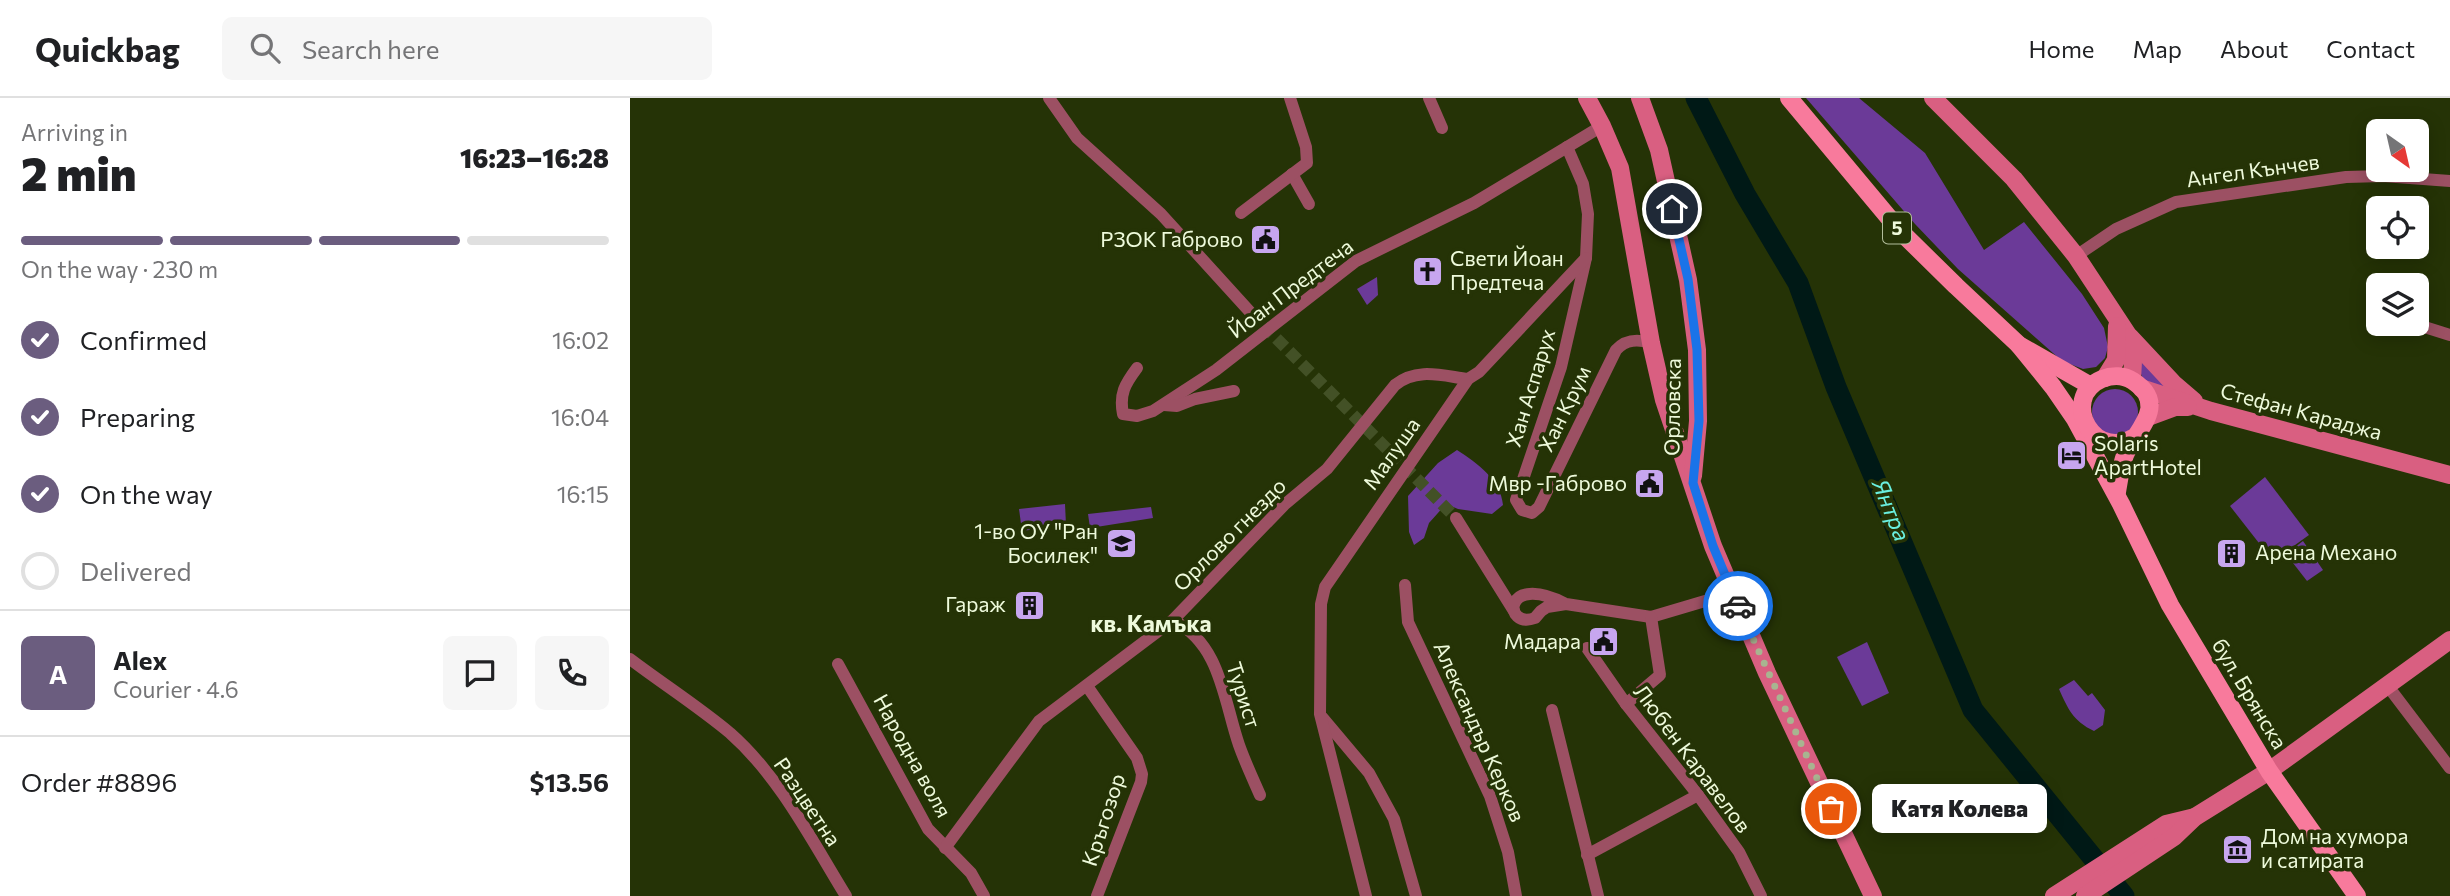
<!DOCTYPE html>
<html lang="en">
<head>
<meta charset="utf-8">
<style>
	body { margin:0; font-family:Commissioner,sans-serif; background:#f6f6f6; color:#202124; height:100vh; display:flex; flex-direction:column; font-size:26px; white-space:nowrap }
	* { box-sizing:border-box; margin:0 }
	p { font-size:23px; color:#757577 }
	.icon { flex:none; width:38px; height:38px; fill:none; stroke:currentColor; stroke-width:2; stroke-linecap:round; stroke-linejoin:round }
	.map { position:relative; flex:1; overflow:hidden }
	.sheet { display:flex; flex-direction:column; background:#fff; width:630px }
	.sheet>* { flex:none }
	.needle { width:46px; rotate:146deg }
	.tools { position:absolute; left:1736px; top:21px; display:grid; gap:14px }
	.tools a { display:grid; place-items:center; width:63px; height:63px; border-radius:10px; background:#fff; box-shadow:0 4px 18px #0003; font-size:35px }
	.pin { position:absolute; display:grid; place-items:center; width:60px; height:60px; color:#fff; margin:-30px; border:4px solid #fff; border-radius:50%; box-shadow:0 2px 7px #0007 }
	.courier { position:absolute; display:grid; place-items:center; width:70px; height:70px; margin:-35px; border:5px solid #1a73e8; border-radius:50%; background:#fff; color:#222; box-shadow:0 2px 9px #0007 }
	.bubble { position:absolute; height:49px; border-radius:10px; background:#fff; box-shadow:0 4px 18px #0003; font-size:23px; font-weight:800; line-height:49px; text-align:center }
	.overview em { font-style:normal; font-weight:800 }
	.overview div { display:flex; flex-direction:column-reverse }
	.overview { display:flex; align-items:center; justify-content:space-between; height:119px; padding:0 21px }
	h1 { font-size:46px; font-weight:800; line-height:52px }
	.bar { display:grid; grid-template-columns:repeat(4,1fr); gap:10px 7px; align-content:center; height:84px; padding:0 21px }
	.bar i { height:9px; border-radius:5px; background:#e0e0e0 }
	.bar .active { background:#6b5d7f }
	.bar p { grid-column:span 4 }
	.line { display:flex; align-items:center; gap:18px; padding:0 21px; border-top:2px solid #e0e0e0 }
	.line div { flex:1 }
	.round { display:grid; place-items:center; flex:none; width:74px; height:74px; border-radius:10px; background:#f6f6f6 }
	ol { padding:0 21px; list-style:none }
	li { display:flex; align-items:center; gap:21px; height:77px }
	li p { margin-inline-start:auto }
	li .icon { padding:7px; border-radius:50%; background:#6b5d7f; color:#fff; stroke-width:4 }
	li:last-child { color:#757577 }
	li i { width:38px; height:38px; border:4px solid #e0e0e0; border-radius:50% }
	header { display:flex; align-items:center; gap:42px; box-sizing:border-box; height:98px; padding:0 35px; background:#fff; border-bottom:2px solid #e0e0e0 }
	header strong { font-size:33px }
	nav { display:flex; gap:38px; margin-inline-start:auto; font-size:24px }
	.search { width:490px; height:63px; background:#f6f6f6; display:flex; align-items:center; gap:18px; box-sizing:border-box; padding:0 24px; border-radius:10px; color:#757577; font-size:26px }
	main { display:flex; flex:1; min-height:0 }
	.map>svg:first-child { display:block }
</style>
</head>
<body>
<header>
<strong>Quickbag</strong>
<div class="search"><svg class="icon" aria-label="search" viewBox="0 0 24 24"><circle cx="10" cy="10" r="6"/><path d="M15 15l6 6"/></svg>Search here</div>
<nav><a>Home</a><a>Map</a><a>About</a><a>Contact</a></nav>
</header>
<main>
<section class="sheet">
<div class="overview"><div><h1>2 min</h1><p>Arriving in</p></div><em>16:23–16:28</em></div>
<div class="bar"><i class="active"></i><i class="active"></i><i class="active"></i><i></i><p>On the way · 230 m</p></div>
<ol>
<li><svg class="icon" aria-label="check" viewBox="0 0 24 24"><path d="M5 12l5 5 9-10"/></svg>Confirmed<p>16:02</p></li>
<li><svg class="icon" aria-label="check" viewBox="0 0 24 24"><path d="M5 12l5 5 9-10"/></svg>Preparing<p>16:04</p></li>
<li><svg class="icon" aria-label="check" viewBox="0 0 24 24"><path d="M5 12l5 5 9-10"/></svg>On the way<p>16:15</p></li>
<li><i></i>Delivered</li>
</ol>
<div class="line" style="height:126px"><b class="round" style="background:#6b5d7f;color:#fff">A</b><div><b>Alex</b><p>Courier · 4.6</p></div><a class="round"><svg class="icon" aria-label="chat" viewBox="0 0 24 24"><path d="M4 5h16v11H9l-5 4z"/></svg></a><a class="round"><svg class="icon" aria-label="phone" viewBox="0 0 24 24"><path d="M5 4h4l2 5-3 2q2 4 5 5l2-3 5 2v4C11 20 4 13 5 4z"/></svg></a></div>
<div class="line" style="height:91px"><div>Order #8896</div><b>$13.56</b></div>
</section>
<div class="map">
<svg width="1820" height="798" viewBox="0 0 1820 798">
	<rect width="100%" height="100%" fill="#253306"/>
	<g fill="#6b3a98">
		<polygon points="1176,0 1229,0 1295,55 1354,152 1394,124 1452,196 1474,230 1478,249 1475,260 1466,269 1453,271 1432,263 1328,171 1285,126"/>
		<polygon points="747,179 748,197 737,207 727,191"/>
		<polygon points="1510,260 1540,290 1514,284 1510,273"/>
		<circle cx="1485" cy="314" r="23"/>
		<path d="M827 352C847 365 871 382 873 407L862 416 828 411 816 406 799 425 794 440 784 447 779 434 778 398 808 365Z"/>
		<polygon points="1635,379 1679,437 1643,463 1600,408"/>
		<polygon points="435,406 436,427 392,433 389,411"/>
		<polygon points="521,409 523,420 460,430 458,416"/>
		<polygon points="1673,443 1693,472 1677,483 1656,456"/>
		<polygon points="1237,544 1259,595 1232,608 1207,559"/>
		<path d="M1444 582 1458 598 1462 595 1475 612 1473 627 1464 633C1443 623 1438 611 1429 591Z"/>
	</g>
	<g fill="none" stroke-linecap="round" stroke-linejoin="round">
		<polyline stroke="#001916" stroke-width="21" points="1066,0 1115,96 1168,185 1206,289 1343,612 1494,798"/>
		<polyline stroke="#435126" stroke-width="12" stroke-dasharray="12 6" stroke-linecap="butt" points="621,215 826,420"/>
		<g stroke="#9c5063" stroke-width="12">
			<polyline points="419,0 447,40 531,116 621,215"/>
			<polyline points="799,0 812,30"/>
			<path d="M937 49 953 86 958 116 956 160 931 269 886 402 892 412 902 415 909 409 986 252C996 241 1008 241 1021 245"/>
			<polyline points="662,76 679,106"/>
			<polyline points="611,115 677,65 676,49 660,0"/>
			<polyline points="1446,158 1486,131 1546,104 1716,79 1753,78 1820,83"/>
			<polyline points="1777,187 1777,185"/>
			<polyline points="1785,226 1820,237"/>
			<path d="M507 270C495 286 489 296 493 316L507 318 523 313 586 272 726 163 844 105 972 28"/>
			<polyline points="534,307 547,308 565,301 604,293"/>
			<polyline points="826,420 884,513"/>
			<polyline points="775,487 778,524 860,698 878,754 886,798"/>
			<path d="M936 506C872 473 873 532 905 520L911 513 917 509 936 506 1021 519 1102 495"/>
			<path d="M543 522C591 547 593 600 609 647 615 664 623 681 630 697"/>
			<polyline points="957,550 996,606 1068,697 1109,754 1131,798"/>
			<path d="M0 561C33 586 69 609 100 635 150 679 182 743 216 798"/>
			<polyline points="208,566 298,731 341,775 354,798"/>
			<polyline points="1757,587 1820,670"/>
			<polyline points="457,588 507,660 512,676 511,684 467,798"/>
			<polyline points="996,606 1030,577 1021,519"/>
			<polyline points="922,612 968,798"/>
			<polyline points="692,619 739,675 764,721 786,798"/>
			<path d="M315 750 409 623 543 522 654 407 697 371 765 287C787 269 813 278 838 281"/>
			<polyline points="957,757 1068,697"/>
			<polyline points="736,798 690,616 691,506 695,489 838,281 849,274 956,160"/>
		</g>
		<g stroke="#d95f81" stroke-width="18">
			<polyline points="957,0 972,28 990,70 1021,245 1034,302 1083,448 1137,575 1243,798"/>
			<polyline points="1010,0 1029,52 1058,182 1067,252 1068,323 1063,378"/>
			<polyline points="1303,0 1384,81 1446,158 1498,237 1503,263 1502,282"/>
			<polyline points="1500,239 1543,285 1564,303"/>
			<polyline points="1475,280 1486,262 1487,228"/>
			<polyline points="1511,290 1581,313 1820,377"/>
			<polyline points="1518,319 1545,309 1558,309"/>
			<polyline points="1424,798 1536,726 1565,719"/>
			<polyline points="1455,798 1544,739 1565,719 1639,673 1820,542"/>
		</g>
		<g stroke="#f87a9c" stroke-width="18">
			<polyline points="1159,0 1270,133 1326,188 1389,247 1461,288"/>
			<polyline points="1389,247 1423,289 1445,321 1491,406 1540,507 1639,673 1727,798"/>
			<path d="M1487 394C1489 382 1491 368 1495 357 1505 333 1540 307 1503 283 1494 277 1482 277 1472 281 1427 300 1466 371 1510 335"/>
		</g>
	</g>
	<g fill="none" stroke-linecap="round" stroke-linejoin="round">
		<polyline stroke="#a8b490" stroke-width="7" stroke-dasharray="0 12.6" points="1108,508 1201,711"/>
		<polyline stroke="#1a73e8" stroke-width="9" points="1042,111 1058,181 1067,252 1069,323 1063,385 1083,448 1108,508"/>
	</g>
	<defs>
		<symbol id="civic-square" viewBox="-11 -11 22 22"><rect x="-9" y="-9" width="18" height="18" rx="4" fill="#c7a6ef" stroke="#253306"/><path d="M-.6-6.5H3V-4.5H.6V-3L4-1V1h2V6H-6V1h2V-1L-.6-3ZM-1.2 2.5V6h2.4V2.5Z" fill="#111"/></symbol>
		<symbol id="church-square" viewBox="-11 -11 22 22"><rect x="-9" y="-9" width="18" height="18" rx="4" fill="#c7a6ef" stroke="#253306"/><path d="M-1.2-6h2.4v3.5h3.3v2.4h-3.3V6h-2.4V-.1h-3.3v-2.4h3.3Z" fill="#111"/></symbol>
		<symbol id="hotel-square" viewBox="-11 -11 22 22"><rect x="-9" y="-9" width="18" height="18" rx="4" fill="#c7a6ef" stroke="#253306"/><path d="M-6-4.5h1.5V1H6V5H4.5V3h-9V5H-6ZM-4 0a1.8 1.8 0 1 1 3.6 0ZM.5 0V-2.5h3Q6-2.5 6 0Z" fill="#111"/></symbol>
		<symbol id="school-square" viewBox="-11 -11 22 22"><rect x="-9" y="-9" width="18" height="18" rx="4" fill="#c7a6ef" stroke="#253306"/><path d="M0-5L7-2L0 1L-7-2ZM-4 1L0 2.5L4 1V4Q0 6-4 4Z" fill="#111"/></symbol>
		<symbol id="building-square" viewBox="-11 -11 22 22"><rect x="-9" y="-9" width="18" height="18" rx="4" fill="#c7a6ef" stroke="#253306"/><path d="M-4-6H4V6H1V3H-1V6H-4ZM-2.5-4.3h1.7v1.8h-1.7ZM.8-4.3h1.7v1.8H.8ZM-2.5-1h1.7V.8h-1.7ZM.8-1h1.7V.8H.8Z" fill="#111"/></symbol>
		<symbol id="museum-square" viewBox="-11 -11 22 22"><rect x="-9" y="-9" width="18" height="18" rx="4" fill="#c7a6ef" stroke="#253306"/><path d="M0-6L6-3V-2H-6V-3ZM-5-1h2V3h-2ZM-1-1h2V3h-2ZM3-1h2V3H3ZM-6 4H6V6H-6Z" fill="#111"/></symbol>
	</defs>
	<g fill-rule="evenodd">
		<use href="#civic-square" x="618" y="124" width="35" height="35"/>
		<use href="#church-square" x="780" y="156" width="35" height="35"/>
		<use href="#hotel-square" x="1424" y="340" width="35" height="35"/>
		<use href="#civic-square" x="1002" y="368" width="35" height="35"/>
		<use href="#school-square" x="474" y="428" width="35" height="35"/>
		<use href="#building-square" x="1584" y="438" width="35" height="35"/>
		<use href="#building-square" x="382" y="490" width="35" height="35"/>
		<use href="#civic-square" x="956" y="526" width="35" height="35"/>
		<use href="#museum-square" x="1590" y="734" width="35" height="35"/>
	</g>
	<g text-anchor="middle" stroke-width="7" stroke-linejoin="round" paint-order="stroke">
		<rect fill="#253306" stroke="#b2be9b" stroke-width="2" x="1253" y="114.5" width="28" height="31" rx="5"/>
		<g font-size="19" font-weight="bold" fill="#eefadb">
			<text x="1267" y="137">5</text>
		</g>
		<g font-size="21" fill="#eefadb" stroke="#253306">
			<text transform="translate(1623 73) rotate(-8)" y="7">Ангел Кънчев</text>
			<text transform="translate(661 191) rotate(-37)" y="7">Йоан Предтеча</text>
			<text transform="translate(901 290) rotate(-73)" y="7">Хан Аспарух</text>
			<text transform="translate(1043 309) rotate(-89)" y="7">Орловска</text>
			<text transform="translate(935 311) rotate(-64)" y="7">Хан Крум</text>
			<text transform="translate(1671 314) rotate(15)" y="7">Стефан Караджа</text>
			<text transform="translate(762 356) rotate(-55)" y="7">Малуша</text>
			<text transform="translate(600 437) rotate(-45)" y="7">Орлово гнездо</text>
			<text transform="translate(1619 596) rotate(59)" y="7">бул. Брянска</text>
			<text transform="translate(613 597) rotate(72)" y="7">Турист</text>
			<text transform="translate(849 634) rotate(66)" y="7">Александър Керков</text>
			<text transform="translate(282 658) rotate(61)" y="7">Народна воля</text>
			<text transform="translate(1062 661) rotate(53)" y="7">Любен Каравелов</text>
			<text transform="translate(177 704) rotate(56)" y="7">Разцветна</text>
			<text transform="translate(474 722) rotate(-72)" y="7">Кръгозор</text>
		</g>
		<g font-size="21" fill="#eefadb" stroke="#253306" text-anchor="end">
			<text x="613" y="149">РЗОК Габрово</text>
			<text x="820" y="168" text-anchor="start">Свети Йоан<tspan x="820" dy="24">Предтеча</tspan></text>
			<text x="1464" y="353" text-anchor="start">Solaris<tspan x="1464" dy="24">ApartHotel</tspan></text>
			<text x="997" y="393">Мвр -Габрово</text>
			<text x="468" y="441">1-во ОУ "Ран<tspan x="468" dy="24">Босилек"</tspan></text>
			<text x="1625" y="462" text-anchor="start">Арена Механо</text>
			<text x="376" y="514">Гараж</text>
			<text x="951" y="551">Мадара</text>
			<text x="1631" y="746" text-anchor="start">Дом на хумора<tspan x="1631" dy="24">и сатирата</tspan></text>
		</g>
		<g font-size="23" font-style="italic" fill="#6af0e0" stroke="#253306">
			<text transform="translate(1261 412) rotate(68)" y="8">Янтра</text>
		</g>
		<g font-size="23" font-weight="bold" fill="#eefadb" stroke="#253306">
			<text x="521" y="534">кв. Камъка</text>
		</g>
	</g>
</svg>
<div class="tools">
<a><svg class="needle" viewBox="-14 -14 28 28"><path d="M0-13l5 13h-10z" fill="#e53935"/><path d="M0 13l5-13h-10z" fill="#757577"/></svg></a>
<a><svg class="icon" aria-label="locate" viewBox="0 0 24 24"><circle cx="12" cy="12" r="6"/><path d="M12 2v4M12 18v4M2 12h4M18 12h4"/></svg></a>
<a><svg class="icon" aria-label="layers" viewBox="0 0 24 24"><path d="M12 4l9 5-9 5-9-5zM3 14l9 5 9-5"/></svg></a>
</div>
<div class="pin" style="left:1201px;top:711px;background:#ea580c"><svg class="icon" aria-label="bag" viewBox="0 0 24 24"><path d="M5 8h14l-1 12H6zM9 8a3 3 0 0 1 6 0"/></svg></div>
<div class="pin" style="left:1042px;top:111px;background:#1f2937"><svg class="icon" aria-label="home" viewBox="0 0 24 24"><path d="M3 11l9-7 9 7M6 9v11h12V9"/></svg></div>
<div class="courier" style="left:1108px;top:508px"><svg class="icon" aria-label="car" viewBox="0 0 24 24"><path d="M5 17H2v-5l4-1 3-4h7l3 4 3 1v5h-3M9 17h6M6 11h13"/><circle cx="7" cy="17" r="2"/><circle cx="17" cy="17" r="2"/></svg></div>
<div class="bubble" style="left:1242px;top:686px;width:175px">Катя Колева</div>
</div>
</main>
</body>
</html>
